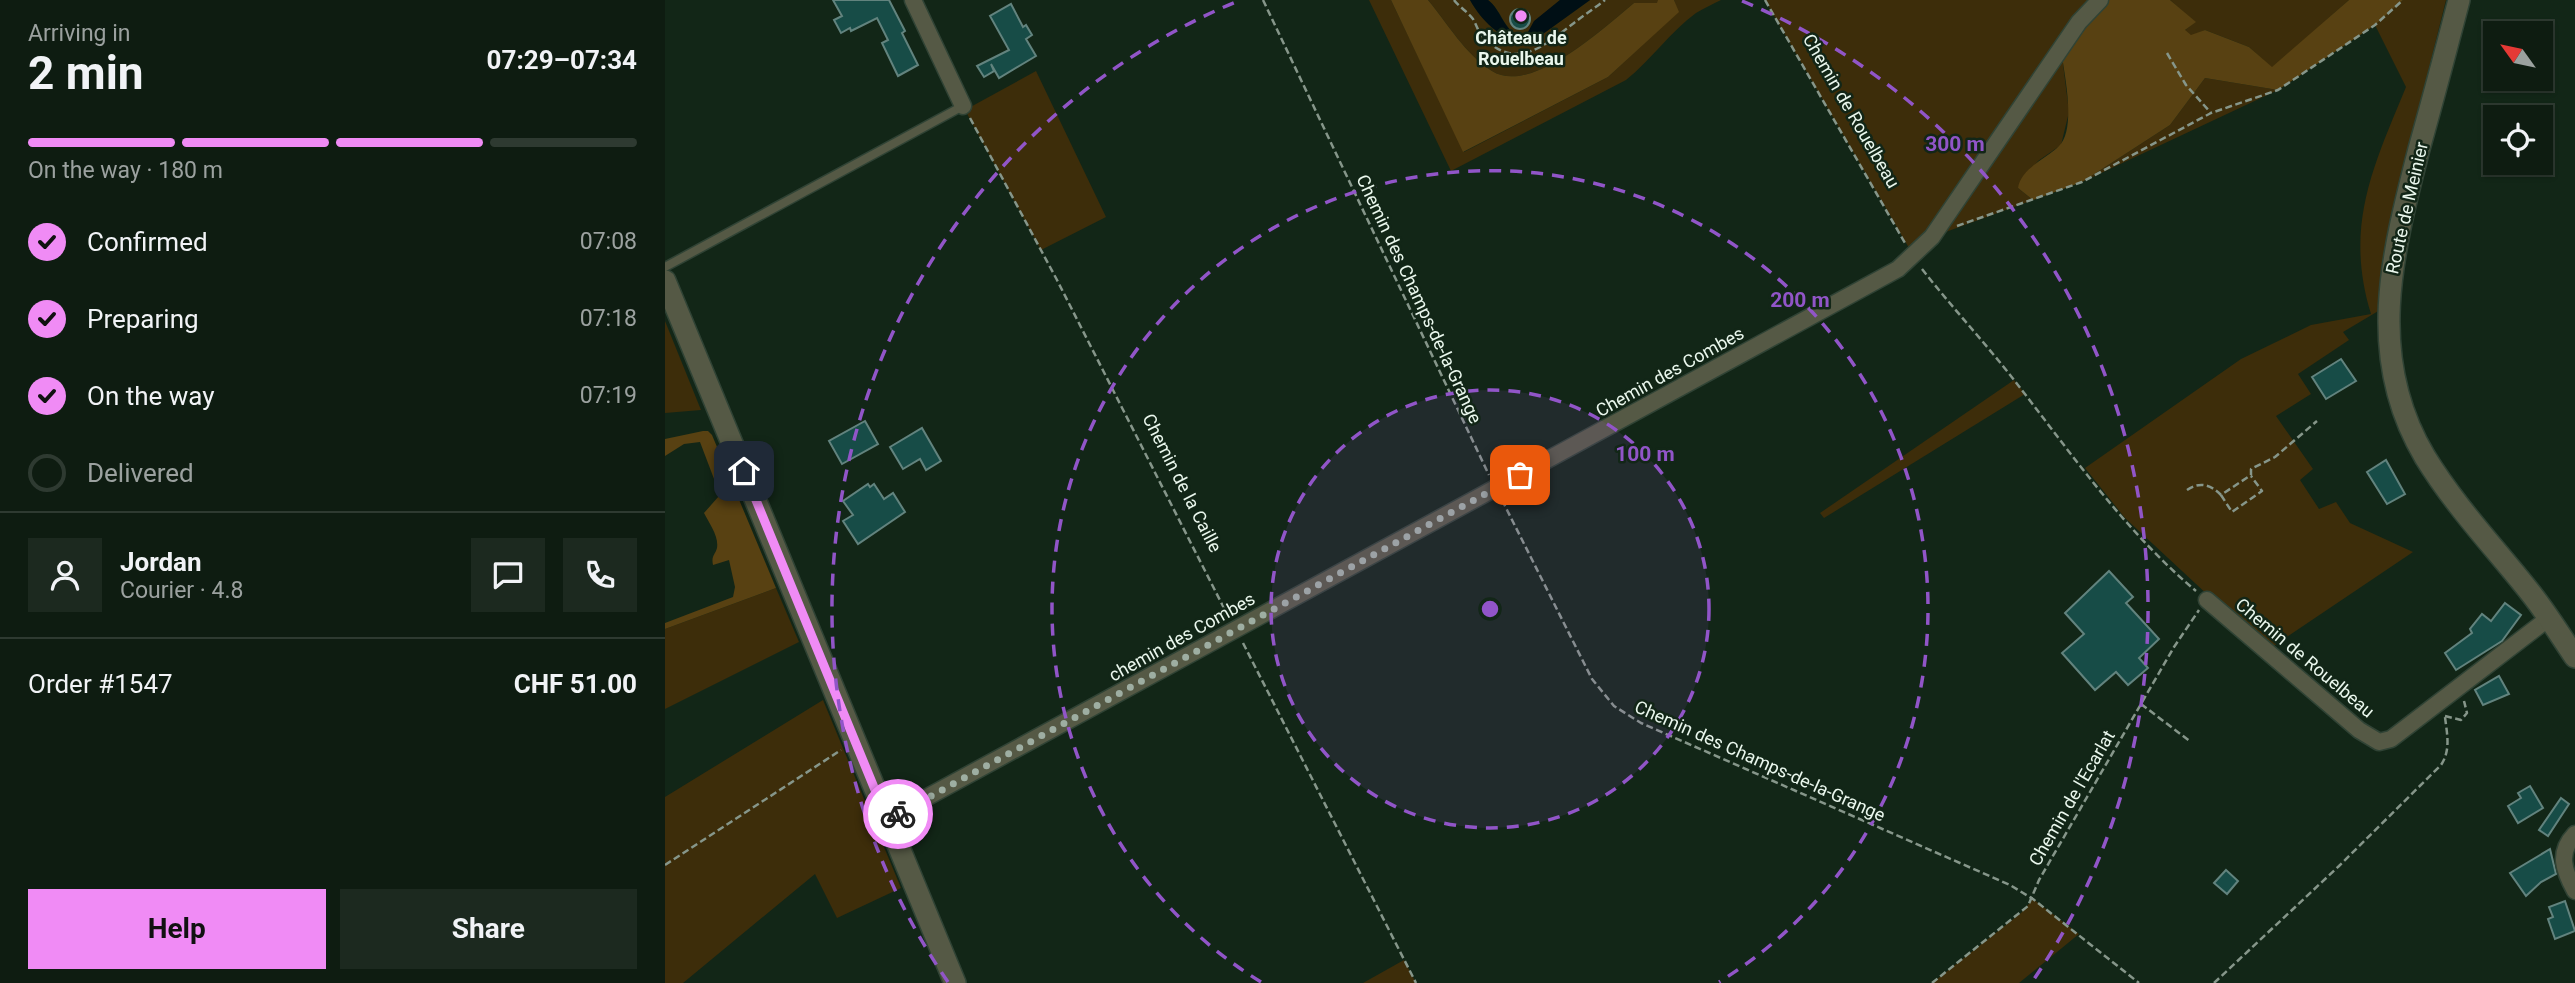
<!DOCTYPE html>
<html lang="en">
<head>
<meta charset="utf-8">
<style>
	body { margin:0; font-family:Roboto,sans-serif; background:#1c291f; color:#f1f3f6; height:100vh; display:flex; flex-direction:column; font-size:26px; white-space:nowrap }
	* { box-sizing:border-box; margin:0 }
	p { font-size:23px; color:#9ba19f }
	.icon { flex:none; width:38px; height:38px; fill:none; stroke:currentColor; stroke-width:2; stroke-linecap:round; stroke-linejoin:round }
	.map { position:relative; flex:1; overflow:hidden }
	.sheet { display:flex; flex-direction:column; background:#0e1c11; width:665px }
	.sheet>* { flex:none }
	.needle { width:46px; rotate:303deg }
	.controls { position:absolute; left:1818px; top:21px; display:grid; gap:14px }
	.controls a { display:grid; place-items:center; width:70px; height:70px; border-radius:0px; background:#0e1c11; box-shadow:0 2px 5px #0004,0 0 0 2px #2e3a31; font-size:35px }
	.pin { position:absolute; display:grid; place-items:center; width:60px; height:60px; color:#fff; margin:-30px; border-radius:14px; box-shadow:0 4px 10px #0006 }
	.courier { position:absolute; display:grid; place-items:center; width:70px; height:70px; margin:-35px; border:5px solid #f08bf5; border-radius:50%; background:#fff; color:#222; box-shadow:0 2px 9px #0007 }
	.overview em { font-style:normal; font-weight:700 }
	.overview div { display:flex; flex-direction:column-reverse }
	.overview { display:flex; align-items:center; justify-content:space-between; height:119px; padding:0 28px }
	h1 { font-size:46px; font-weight:700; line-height:52px }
	.bar { display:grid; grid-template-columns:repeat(4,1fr); gap:10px 7px; align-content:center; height:84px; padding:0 28px }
	.bar i { height:9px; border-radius:5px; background:#2e3a31 }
	.bar .selected { background:#f08bf5 }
	.bar p { grid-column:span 4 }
	.line { display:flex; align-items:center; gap:18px; padding:0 28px; border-top:2px solid #2e3a31 }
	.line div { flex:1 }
	.round { display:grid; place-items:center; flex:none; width:74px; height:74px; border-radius:0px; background:#1c291f }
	ol { padding:0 28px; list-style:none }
	li { display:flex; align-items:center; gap:21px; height:77px }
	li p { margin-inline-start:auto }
	li .icon { padding:7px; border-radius:50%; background:#f08bf5; color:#111; stroke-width:4 }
	li:last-child { color:#9ba19f }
	li i { width:38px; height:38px; border:4px solid #2e3a31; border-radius:50% }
	.action { display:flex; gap:14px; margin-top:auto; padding:14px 28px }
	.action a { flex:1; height:80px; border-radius:0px; background:#f08bf5; color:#111; font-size:28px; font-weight:700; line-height:80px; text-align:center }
	.action a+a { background:#1c291f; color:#f1f3f6 }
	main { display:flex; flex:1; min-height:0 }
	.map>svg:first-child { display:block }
</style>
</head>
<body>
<main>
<section class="sheet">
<div class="overview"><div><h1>2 min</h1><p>Arriving in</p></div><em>07:29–07:34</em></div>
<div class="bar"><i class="selected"></i><i class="selected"></i><i class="selected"></i><i></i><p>On the way · 180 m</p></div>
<ol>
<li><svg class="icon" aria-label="check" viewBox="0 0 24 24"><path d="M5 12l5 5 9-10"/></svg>Confirmed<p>07:08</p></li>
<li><svg class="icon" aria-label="check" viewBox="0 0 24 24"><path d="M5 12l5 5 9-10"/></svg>Preparing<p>07:18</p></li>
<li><svg class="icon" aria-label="check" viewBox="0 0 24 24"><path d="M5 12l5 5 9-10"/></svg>On the way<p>07:19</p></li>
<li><i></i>Delivered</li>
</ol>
<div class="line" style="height:126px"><a class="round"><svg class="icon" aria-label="person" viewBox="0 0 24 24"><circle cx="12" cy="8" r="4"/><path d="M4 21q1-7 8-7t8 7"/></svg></a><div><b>Jordan</b><p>Courier · 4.8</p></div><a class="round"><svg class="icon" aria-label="chat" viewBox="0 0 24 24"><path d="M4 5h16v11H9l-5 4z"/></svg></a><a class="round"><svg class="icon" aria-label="phone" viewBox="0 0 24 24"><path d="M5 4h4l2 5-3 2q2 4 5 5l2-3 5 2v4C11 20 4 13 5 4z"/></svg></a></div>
<div class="line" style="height:91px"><div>Order #1547</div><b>CHF 51.00</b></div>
<div class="action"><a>Help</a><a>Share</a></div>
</section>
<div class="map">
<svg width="1910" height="983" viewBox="0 0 1910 983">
	<rect width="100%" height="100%" fill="#122617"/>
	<g fill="#3d2d0a">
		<path d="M704 0H726L799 152 943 77 1013 12 1009 0H1056C1048 4 1039 8 1031 13 1005 32 986 60 961 80L786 171Z"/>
		<path d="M763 0H805C817 22 834 35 856 46L875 36 925 0H993V3H969C940 27 866 96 827 71 800 54 783 24 763 0Z"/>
		<path d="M823 0H895L870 21 863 32 852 35C838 27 836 10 823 0Z"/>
		<polygon points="1100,0 1428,0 1259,237 1244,248"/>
		<polygon points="1505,0 1684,0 1607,68 1584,47 1540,30 1527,36 1519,31 1530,22"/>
		<path d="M1738 0H1781L1760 84H1764L1715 310 1678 332 1684 340 1633 374 1646 394 1611 416 1648 469 1635 480 1654 509 1671 502 1685 523 1748 552 1607 647 1545 597 1460 518 1420 468 1576 359 1646 325 1706 314C1679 226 1708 167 1741 87L1710 25Z"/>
		<polygon points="1397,56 1404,112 1396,145 1373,161 1353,188 1368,200 1278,233"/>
		<polygon points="371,71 441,217 376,250 300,110"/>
		<polygon points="1540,78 1613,90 1417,182 1505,125"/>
		<polygon points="0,321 36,410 0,413"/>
		<polygon points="1349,380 1360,394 1159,518 1155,513"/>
		<polygon points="111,588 134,642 0,709 0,629"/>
		<polygon points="158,700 236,888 172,918 150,874 18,983 0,983 0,797"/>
		<polygon points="1368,899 1414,934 1354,983 1267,983 1356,913"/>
		<polygon points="739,960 751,983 698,983"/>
	</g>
	<g fill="#584112">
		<path d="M726 0H763C783 24 800 54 827 71 866 96 940 27 969 3H992L993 0H1009L1014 12 943 77 798 152Z"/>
		<path d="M1441 0H1505L1531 22 1520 30 1526 35 1540 30 1584 47 1607 67 1684 0H1738L1710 25 1613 90 1540 78 1505 125 1417 182 1368 200 1353 188C1356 168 1381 159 1394 146 1411 129 1400 78 1397 56Z"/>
		<path d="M38 431H43L47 435 111 588 0 629V623L68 597 70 587 64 560 48 565C46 556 50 555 52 548 54 536 44 523 39 513L54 496V492L35 442 19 444 0 456V439Z"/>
	</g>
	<path fill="#000f15" d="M805 0H823C836 10 838 28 852 35L863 32 869 21 895 0H925L875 36 856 46C833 34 818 23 805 0Z"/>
	<g fill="#174c47" stroke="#62837e" stroke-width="2">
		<polygon points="168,0 224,0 240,31 237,33 253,65 233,76 217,43 223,40 212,18 186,31 185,28 176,33 169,20 177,16"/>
		<polygon points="346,4 358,27 361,25 367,35 361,39 371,56 334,78 326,64 329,71 319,77 312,66 344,50 325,16"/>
		<circle cx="855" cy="19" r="10"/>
		<polygon points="1676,359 1691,381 1661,399 1647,377"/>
		<polygon points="200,421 213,444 177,464 164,441"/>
		<polygon points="257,428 276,461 261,470 255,459 238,469 225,447"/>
		<polygon points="1721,460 1740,494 1722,504 1702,472"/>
		<polygon points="203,484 205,487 209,484 219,499 228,493 240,512 193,544 178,521 188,515 178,501"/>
		<polygon points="1444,571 1468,597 1461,603 1494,639 1474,658 1483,668 1463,685 1451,672 1430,690 1397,653 1419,634 1400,613"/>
		<polygon points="1840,603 1856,615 1837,641 1791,670 1780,653 1807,633 1805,629 1817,614 1826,621"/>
		<polygon points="1834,676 1844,694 1818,705 1810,690"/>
		<polygon points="1865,786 1878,808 1853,823 1843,806 1856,798 1853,793"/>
		<polygon points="1896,798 1904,804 1883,836 1874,830"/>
		<polygon points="1885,849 1891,874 1876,882 1861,896 1845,873"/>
		<polygon points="1561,870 1573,881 1562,894 1549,883"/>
		<polygon points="1900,901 1910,931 1890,939 1883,919 1888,917 1884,907"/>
	</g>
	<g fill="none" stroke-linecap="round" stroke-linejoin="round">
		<defs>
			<polyline id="service" points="0,267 298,106"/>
			<g id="minor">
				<polyline points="248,0 298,106"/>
				<polyline points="1542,600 1694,730 1714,742 1726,739 1884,618"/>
				<polyline points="222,819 1233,269 1267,237 1414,22 1435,0"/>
				<path d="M1910 834C1892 853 1899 871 1910 891"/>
			</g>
			<g id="tertiary">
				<path d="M1794 0C1781 50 1768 99 1754 149 1727 254 1700 357 1760 457 1790 506 1829 547 1864 591 1881 612 1895 635 1910 657"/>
				<polyline points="0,281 290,983"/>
			</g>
		</defs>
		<use href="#service" stroke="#304335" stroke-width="11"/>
		<use href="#minor" stroke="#304335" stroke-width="19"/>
		<use href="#tertiary" stroke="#304335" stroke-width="24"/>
		<g stroke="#86968a" stroke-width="2.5" stroke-dasharray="7 3.5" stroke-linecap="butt">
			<polyline points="598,0 824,475"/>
			<path d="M789 0C794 7 803 12 808 19 812 26 813 32 819 38 852 72 881 44 909 23 919 15 930 8 940 0"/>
			<polyline points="1100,0 1240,243"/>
			<polyline points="1502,53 1521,85 1546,113"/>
			<polyline points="305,118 392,280 563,616"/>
			<polyline points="1292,226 1417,182 1546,113 1613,90 1710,25 1738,0"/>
			<path d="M1257 269C1289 310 1325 348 1356 389 1411 460 1462 533 1531 591"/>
			<path d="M1522 490C1535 481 1546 485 1556 495L1586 475V469L1610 457 1652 421"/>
			<polyline points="1556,495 1567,512 1597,491 1586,476"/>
			<polyline points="837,500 927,679 949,706 976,723 1345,885 1368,899 1474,983"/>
			<polyline points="578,643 751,983"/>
			<polyline points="1476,704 1526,742"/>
			<polyline points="1780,716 1796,720 1802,713 1799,701"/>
			<polyline points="0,865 176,750"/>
			<polyline points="1267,983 1363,906 1374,880 1509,647 1534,610"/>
			<path d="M1549 983 1674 866 1776 765C1786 750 1782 734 1780 717"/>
		</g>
		<use href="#service" stroke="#555945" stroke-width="8"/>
		<use href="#minor" stroke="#555945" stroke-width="16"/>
		<use href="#tertiary" stroke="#555945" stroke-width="21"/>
	</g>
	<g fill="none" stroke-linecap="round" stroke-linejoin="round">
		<polyline stroke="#9eaea2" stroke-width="7" stroke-dasharray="0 12.6" points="233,814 855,475"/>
		<polyline stroke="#f08bf5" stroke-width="9" points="79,471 222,819 233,814"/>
	</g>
	<circle cx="825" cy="609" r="219" fill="#9155c8" fill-opacity=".12"/>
	<g fill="none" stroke="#9155c8" stroke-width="3.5" stroke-dasharray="12 9">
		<circle cx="825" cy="609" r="219"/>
		<path d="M596 982A438 438 0 1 1 1054 982"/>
		<path d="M283 982A658 658 0 0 1 573 1M1077 1A658 658 0 0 1 1367 982"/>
	</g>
	<circle fill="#f08bf5" stroke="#122617" stroke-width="2.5" cx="856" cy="16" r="7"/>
	<g text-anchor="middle" stroke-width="5" stroke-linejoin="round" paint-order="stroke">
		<g font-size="18" font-weight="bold" fill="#eaf7ed" stroke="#122617">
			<text x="856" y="44">Château de<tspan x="856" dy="21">Rouelbeau</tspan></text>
		</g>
		<g font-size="18" fill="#eaf7ed" stroke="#122617">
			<text transform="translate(1186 111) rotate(60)" y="6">Chemin de Rouelbeau</text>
			<text transform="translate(1742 208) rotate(-77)" y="6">Route de Meinier</text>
			<text transform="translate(754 299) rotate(65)" y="6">Chemin des Champs-de-la-Grange</text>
			<text transform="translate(1005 372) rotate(-29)" y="6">Chemin des Combes</text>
			<text transform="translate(517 483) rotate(63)" y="6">Chemin de la Caille</text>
			<text transform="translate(517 637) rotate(-29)" y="6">chemin des Combes</text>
			<text transform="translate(1640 658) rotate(40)" y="6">Chemin de Rouelbeau</text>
			<text transform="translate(1095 761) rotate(24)" y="6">Chemin des Champs-de-la-Grange</text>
			<text transform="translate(1407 798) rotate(-60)" y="6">Chemin de l'Ecarlat</text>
		</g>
	</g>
	<circle cx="825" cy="609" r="10" fill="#9155c8" stroke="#122617" stroke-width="3.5"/>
	<g font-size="21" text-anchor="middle" font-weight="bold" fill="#9155c8" stroke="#122617" stroke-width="5" stroke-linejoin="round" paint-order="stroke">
		<text x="1290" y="151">300 m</text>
		<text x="1135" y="307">200 m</text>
		<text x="980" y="461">100 m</text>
	</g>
</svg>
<div class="controls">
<a><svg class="needle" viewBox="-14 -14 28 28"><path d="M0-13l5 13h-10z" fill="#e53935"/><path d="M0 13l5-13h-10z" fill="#9ba19f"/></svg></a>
<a><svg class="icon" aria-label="locate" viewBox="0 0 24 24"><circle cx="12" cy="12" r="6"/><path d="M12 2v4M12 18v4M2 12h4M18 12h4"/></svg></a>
</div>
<div class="pin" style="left:855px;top:475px;background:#ea580c"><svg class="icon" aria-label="bag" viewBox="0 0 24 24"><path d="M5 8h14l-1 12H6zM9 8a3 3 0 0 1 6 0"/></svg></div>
<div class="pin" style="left:79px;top:471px;background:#1f2937"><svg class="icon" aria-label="home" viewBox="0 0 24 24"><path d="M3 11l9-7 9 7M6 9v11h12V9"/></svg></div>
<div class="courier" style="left:233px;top:814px"><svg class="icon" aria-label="bike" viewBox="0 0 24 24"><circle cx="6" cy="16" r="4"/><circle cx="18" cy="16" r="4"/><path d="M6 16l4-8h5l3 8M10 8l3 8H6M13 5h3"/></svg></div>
</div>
</main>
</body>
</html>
